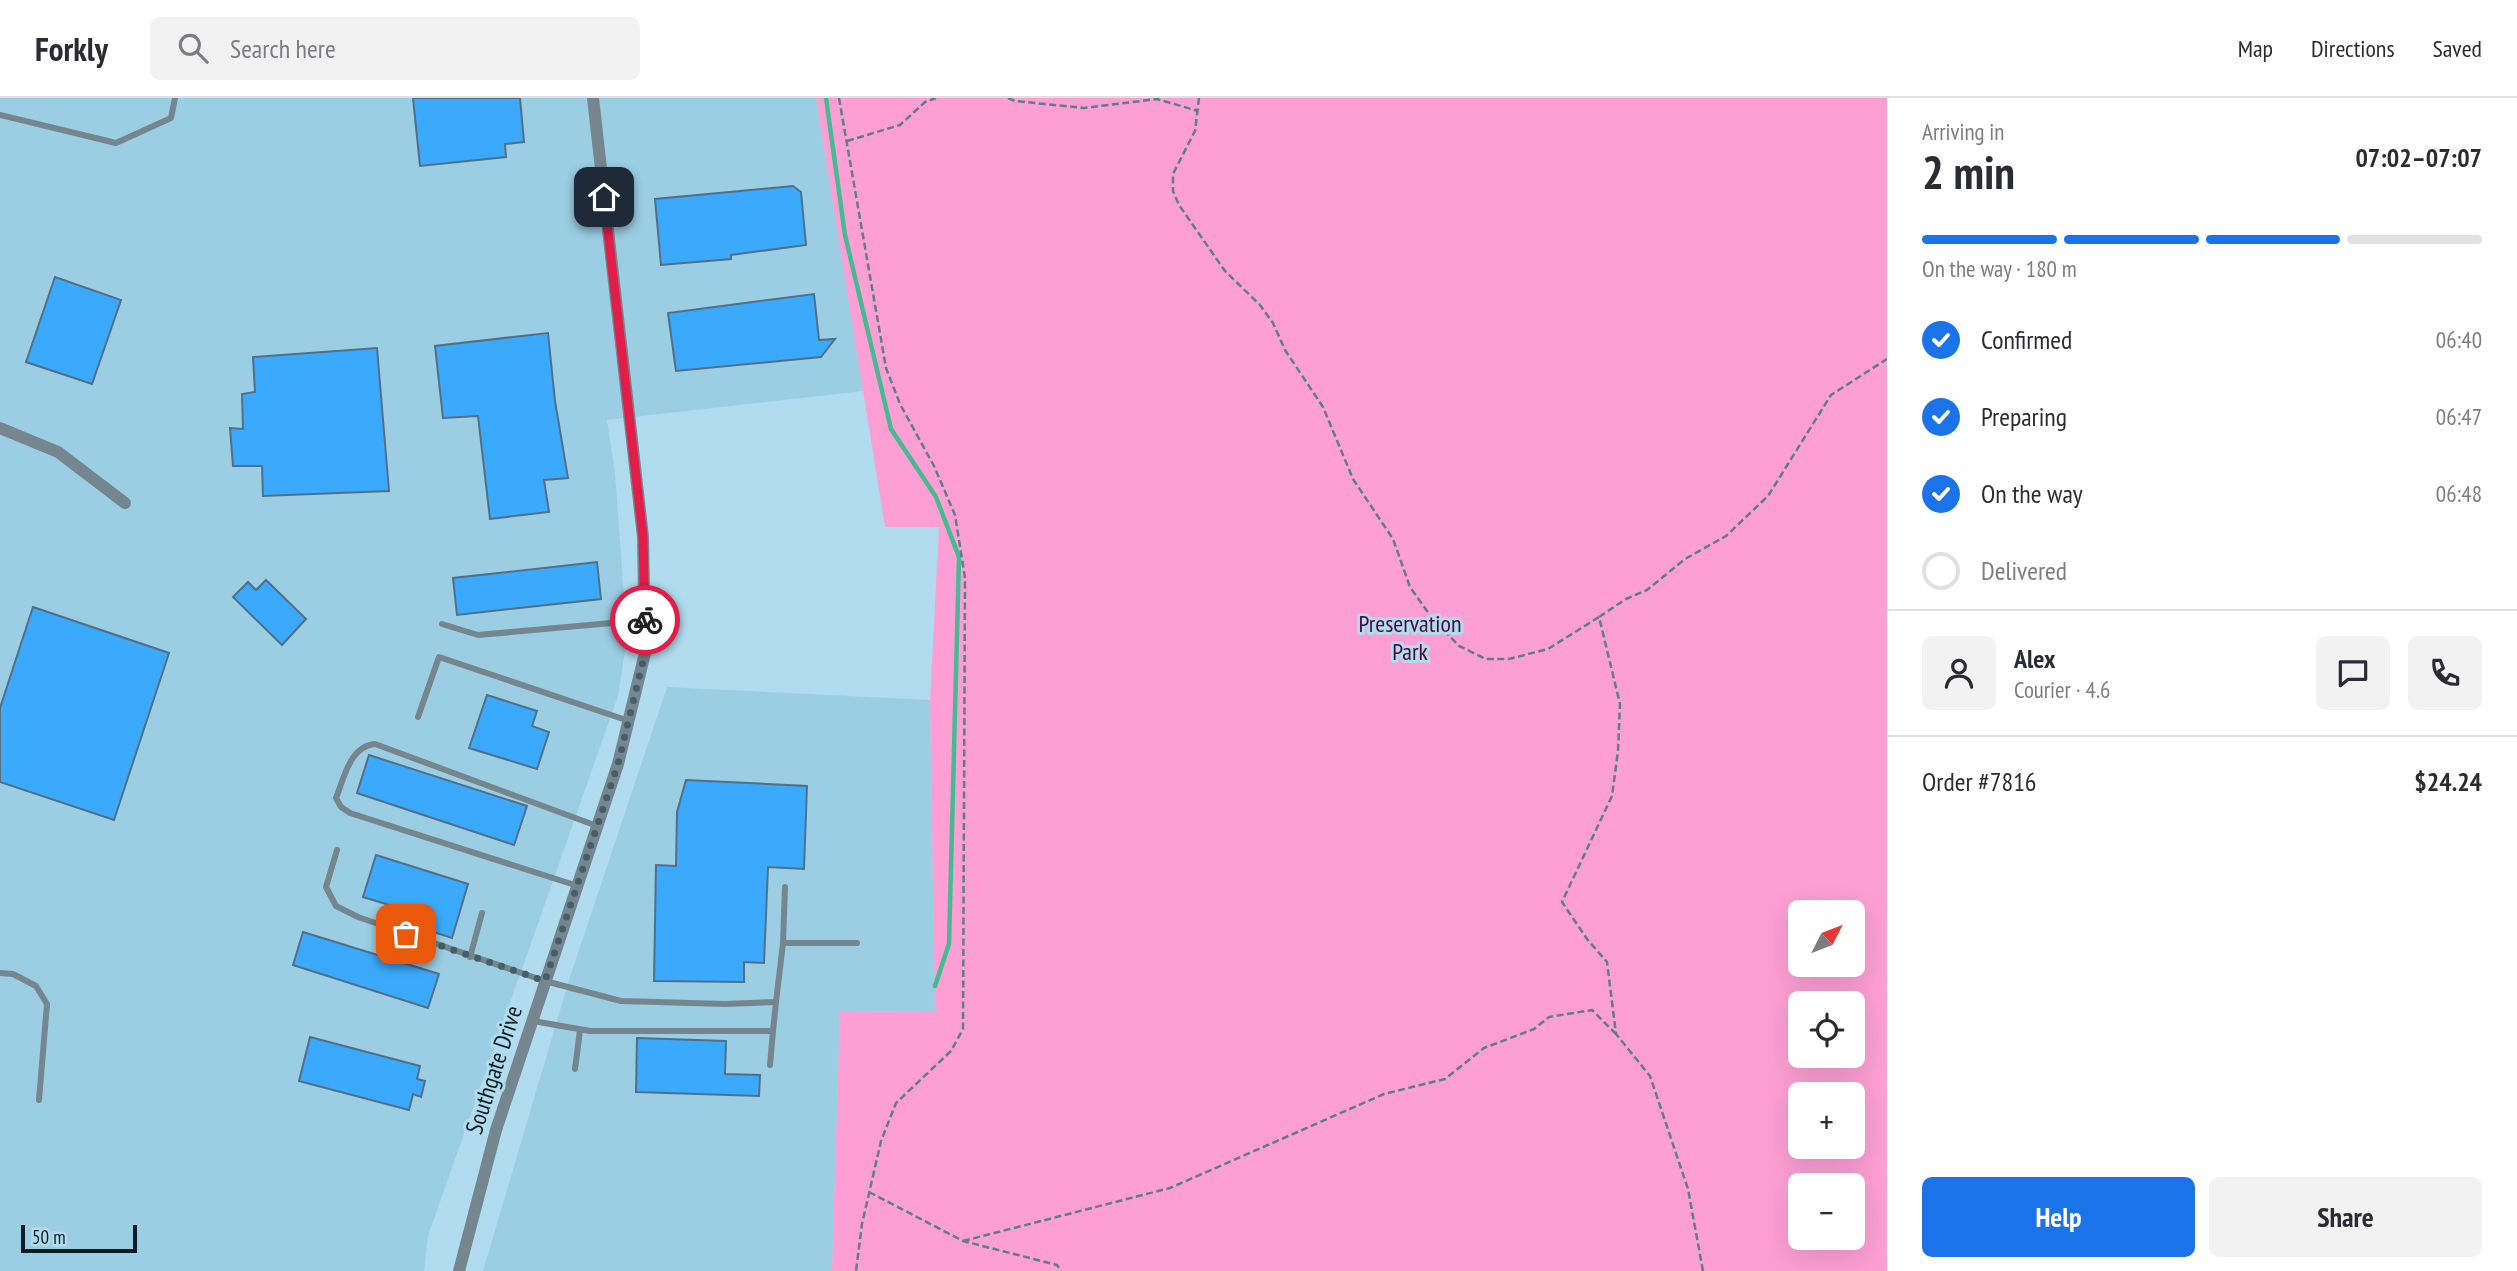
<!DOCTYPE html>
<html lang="en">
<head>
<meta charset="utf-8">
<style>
	body { margin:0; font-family:"PT Sans Narrow",sans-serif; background:#f2f2f3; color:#2b2b33; height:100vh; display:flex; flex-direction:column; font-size:26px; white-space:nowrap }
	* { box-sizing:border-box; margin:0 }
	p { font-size:23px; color:#7c7c81 }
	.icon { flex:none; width:38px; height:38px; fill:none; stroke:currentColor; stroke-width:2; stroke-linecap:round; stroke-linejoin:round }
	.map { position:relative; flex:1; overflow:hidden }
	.side { display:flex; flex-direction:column; background:#fff; width:630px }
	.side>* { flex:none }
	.needle { width:46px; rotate:48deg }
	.fabs { position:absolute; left:1788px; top:802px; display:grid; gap:14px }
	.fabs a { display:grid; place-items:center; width:77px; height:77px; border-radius:10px; background:#fff; box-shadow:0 7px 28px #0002; font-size:35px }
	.scale { position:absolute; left:21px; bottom:18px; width:116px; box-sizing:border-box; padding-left:7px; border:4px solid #0b1b22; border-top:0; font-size:19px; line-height:24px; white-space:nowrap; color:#0b1b22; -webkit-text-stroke:5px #b1dcef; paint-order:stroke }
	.pin { position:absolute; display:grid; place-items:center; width:60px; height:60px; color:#fff; margin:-30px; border-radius:14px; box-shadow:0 4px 10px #0006 }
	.courier { position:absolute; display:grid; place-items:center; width:70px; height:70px; margin:-35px; border:5px solid #e11d48; border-radius:50%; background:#fff; color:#222; box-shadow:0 2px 9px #0007 }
	.head em { font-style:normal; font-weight:700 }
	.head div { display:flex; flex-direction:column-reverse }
	.head { display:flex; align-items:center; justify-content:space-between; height:119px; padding:0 35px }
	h1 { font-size:46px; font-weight:700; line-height:52px }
	.bar { display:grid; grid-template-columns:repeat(4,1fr); gap:10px 7px; align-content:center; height:84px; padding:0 35px }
	.bar i { height:9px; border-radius:5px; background:#e1e1e2 }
	.bar .active { background:#1a73e8 }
	.bar p { grid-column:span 4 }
	.line { display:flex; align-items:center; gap:18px; padding:0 35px; border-top:2px solid #e1e1e2 }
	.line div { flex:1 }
	.round { display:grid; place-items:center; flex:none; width:74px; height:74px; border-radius:10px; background:#f2f2f3 }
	ol { padding:0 35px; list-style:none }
	li { display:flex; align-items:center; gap:21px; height:77px }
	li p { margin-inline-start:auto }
	li .icon { padding:7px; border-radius:50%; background:#1a73e8; color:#fff; stroke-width:4 }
	li:last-child { color:#7c7c81 }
	li i { width:38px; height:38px; border:4px solid #e1e1e2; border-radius:50% }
	.button { display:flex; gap:14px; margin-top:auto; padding:14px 35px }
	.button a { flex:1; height:80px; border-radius:10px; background:#1a73e8; color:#fff; font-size:28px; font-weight:700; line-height:80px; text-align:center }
	.button a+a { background:#f2f2f3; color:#2b2b33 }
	header { display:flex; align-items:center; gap:42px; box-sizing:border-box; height:98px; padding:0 35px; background:#fff; border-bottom:2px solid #e1e1e2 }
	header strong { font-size:33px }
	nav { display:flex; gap:38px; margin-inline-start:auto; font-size:24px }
	.search { width:490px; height:63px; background:#f2f2f3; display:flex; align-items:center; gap:18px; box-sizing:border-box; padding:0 24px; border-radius:10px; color:#7c7c81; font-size:26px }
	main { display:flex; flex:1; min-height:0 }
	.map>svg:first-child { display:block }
</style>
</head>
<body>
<header>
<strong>Forkly</strong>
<div class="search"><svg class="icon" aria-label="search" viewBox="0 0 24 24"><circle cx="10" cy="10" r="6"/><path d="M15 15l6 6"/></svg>Search here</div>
<nav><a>Map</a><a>Directions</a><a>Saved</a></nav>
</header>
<main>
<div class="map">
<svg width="1887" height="1173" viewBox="0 0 1887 1173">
	<rect width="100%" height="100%" fill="#b1dcef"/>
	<g fill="#9bcee3">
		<polygon points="0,0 816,0 864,293 607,322 615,375 627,540 618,598 428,1138 424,1173 0,1173"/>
		<polygon points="667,589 930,602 935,914 840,913 832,1173 483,1173 569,882"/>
	</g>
	<path fill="#fd9fd4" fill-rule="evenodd" d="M816 0H1887V1173H832L840 913 935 914 930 602 939 429H885ZM1801 814H1853V866H1801ZM1801 905H1853V957H1801ZM1801 996H1853V1048H1801ZM1801 1087H1853V1139H1801Z"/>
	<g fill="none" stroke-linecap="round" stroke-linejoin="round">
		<polyline stroke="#44bb90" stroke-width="4.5" points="826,0 845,137 891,331 936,399 959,459 949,846 935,888"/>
	</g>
	<g fill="#3caafc" stroke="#536f88" stroke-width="2">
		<polygon points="413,0 520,0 524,44 505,46 506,59 420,68"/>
		<polygon points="793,88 801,94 806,147 731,157 731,161 661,167 655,101"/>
		<polygon points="55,179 121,202 92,286 26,264"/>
		<polygon points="814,196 819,242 835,241 821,259 676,273 668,215"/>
		<polygon points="548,235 555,303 568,380 544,382 549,414 490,421 478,318 443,320 435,248"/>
		<polygon points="377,250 389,393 263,398 262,368 233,368 230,330 243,331 242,296 255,294 253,259"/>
		<polygon points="597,464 601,501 457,517 453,480"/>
		<polygon points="266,482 306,521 282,547 233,499 248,484 256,492"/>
		<polygon points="33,509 169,555 114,722 0,684 0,610"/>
		<polygon points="487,597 537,613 532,628 549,634 537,671 469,650"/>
		<polygon points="369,657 527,708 514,747 357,695"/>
		<polygon points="686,682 807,688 804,771 768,769 764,865 744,864 744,884 654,883 656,767 676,768 677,714"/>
		<polygon points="376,757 468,786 452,840 406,825 409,813 363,799"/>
		<polygon points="303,834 439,876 428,910 293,867"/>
		<polygon points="310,939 420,968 417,981 425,983 421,999 413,996 409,1012 299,983"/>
		<polygon points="637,940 726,943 725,976 760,977 759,998 636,994"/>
	</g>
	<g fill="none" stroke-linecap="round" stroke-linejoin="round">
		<g stroke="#5f7d8a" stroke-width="2.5" stroke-dasharray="7 3.5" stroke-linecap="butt">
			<polyline points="839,0 886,270 900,306 934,368 955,417 965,480 963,931 951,953 896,1005 881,1043 862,1126 856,1173"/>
			<polyline points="1008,0 1015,3 1084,10 1157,1 1198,13"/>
			<polyline points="1199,0 1195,33 1173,76 1173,93 1179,107 1225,173 1260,207 1273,225 1285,252 1323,309 1353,381 1393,441 1410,489 1432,520 1459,548 1486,561 1509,561 1548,551 1599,519"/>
			<polyline points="847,43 900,27 925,4 936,0"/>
			<polyline points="869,1094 963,1143 1057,1167 1061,1173"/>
			<polyline points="963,1143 1170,1090 1384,996 1445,981 1484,950 1534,931 1549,919 1592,912 1616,936"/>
			<polyline points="1703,1173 1688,1091 1650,978 1616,936 1607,864 1587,841 1562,804 1612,698 1618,653 1620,606 1599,519 1626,501 1647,492 1685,461 1726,438 1768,398 1831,297 1887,261"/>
		</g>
		<g stroke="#75868e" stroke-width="6">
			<polyline points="0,17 116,45 171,20 175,0"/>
			<polyline points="442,526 478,537 645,522"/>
			<polyline points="418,619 439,559 629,623"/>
			<polyline points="337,752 326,789 336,808 358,819 545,883 621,903 725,906 776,904 783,845 785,789"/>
			<path d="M578 788 350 715 341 709 336 700C344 680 350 648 375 646L597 728"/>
			<polyline points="783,845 857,845"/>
			<polyline points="470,859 482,815"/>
			<polyline points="0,875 13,876 36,888 47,906 39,1002"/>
			<polyline points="533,923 590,933 773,933 776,904"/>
			<polyline points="770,967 773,933"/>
			<polyline points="575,971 580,932"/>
		</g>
		<g stroke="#75868e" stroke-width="12">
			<polyline points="0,330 58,354 125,405"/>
			<polyline points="459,1173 496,1032 618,666 645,555 643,439 593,0"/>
		</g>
	</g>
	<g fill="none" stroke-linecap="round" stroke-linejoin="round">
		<polyline stroke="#455f6a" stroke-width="7" stroke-dasharray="0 12.6" points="406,836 545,883 618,666 645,555 645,522"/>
		<polyline stroke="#e11d48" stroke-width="9" points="604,99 643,439 645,522"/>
	</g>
	<g text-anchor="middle" stroke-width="6" stroke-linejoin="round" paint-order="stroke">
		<g font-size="24" fill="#4d0837" stroke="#b1dcef">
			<text x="1410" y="534">Preservation<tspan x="1410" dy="28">Park</tspan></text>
		</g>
		<g font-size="24" fill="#0b1b22" stroke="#b1dcef">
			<text transform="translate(494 972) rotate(-72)" y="8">Southgate Drive</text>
		</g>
	</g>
</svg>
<div class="fabs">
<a><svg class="needle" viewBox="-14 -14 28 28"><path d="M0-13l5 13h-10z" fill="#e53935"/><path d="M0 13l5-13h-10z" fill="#7c7c81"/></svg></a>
<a><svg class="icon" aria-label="locate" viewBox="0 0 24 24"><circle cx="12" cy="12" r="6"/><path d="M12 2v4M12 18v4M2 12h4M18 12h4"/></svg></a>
<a>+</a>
<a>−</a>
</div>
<div class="scale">50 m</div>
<div class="pin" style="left:406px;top:836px;background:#ea580c"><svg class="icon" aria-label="bag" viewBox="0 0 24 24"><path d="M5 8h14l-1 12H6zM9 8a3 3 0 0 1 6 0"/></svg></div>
<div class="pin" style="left:604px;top:99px;background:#1f2937"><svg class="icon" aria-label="home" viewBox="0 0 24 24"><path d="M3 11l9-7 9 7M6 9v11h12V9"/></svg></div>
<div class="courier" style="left:645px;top:522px"><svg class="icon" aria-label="bike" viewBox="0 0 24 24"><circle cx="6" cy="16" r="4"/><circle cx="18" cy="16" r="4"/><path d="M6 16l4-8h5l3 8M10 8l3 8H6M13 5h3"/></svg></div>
</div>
<section class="side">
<div class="head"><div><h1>2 min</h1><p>Arriving in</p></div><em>07:02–07:07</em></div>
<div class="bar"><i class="active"></i><i class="active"></i><i class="active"></i><i></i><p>On the way · 180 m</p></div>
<ol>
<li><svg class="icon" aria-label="check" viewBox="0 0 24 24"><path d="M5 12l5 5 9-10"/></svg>Confirmed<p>06:40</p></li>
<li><svg class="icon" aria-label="check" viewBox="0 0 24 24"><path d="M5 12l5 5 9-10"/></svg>Preparing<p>06:47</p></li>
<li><svg class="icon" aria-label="check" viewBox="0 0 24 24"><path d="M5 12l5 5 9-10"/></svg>On the way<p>06:48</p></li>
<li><i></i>Delivered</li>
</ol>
<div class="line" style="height:126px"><a class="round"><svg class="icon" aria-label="person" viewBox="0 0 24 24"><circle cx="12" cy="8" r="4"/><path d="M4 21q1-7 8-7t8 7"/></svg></a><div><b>Alex</b><p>Courier · 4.6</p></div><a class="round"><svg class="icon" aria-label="chat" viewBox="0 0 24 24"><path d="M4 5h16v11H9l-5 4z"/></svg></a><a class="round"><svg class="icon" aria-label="phone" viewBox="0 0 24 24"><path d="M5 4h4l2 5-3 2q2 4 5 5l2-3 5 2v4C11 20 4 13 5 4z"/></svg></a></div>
<div class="line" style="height:91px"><div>Order #7816</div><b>$24.24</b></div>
<div class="button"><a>Help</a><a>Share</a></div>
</section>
</main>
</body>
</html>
